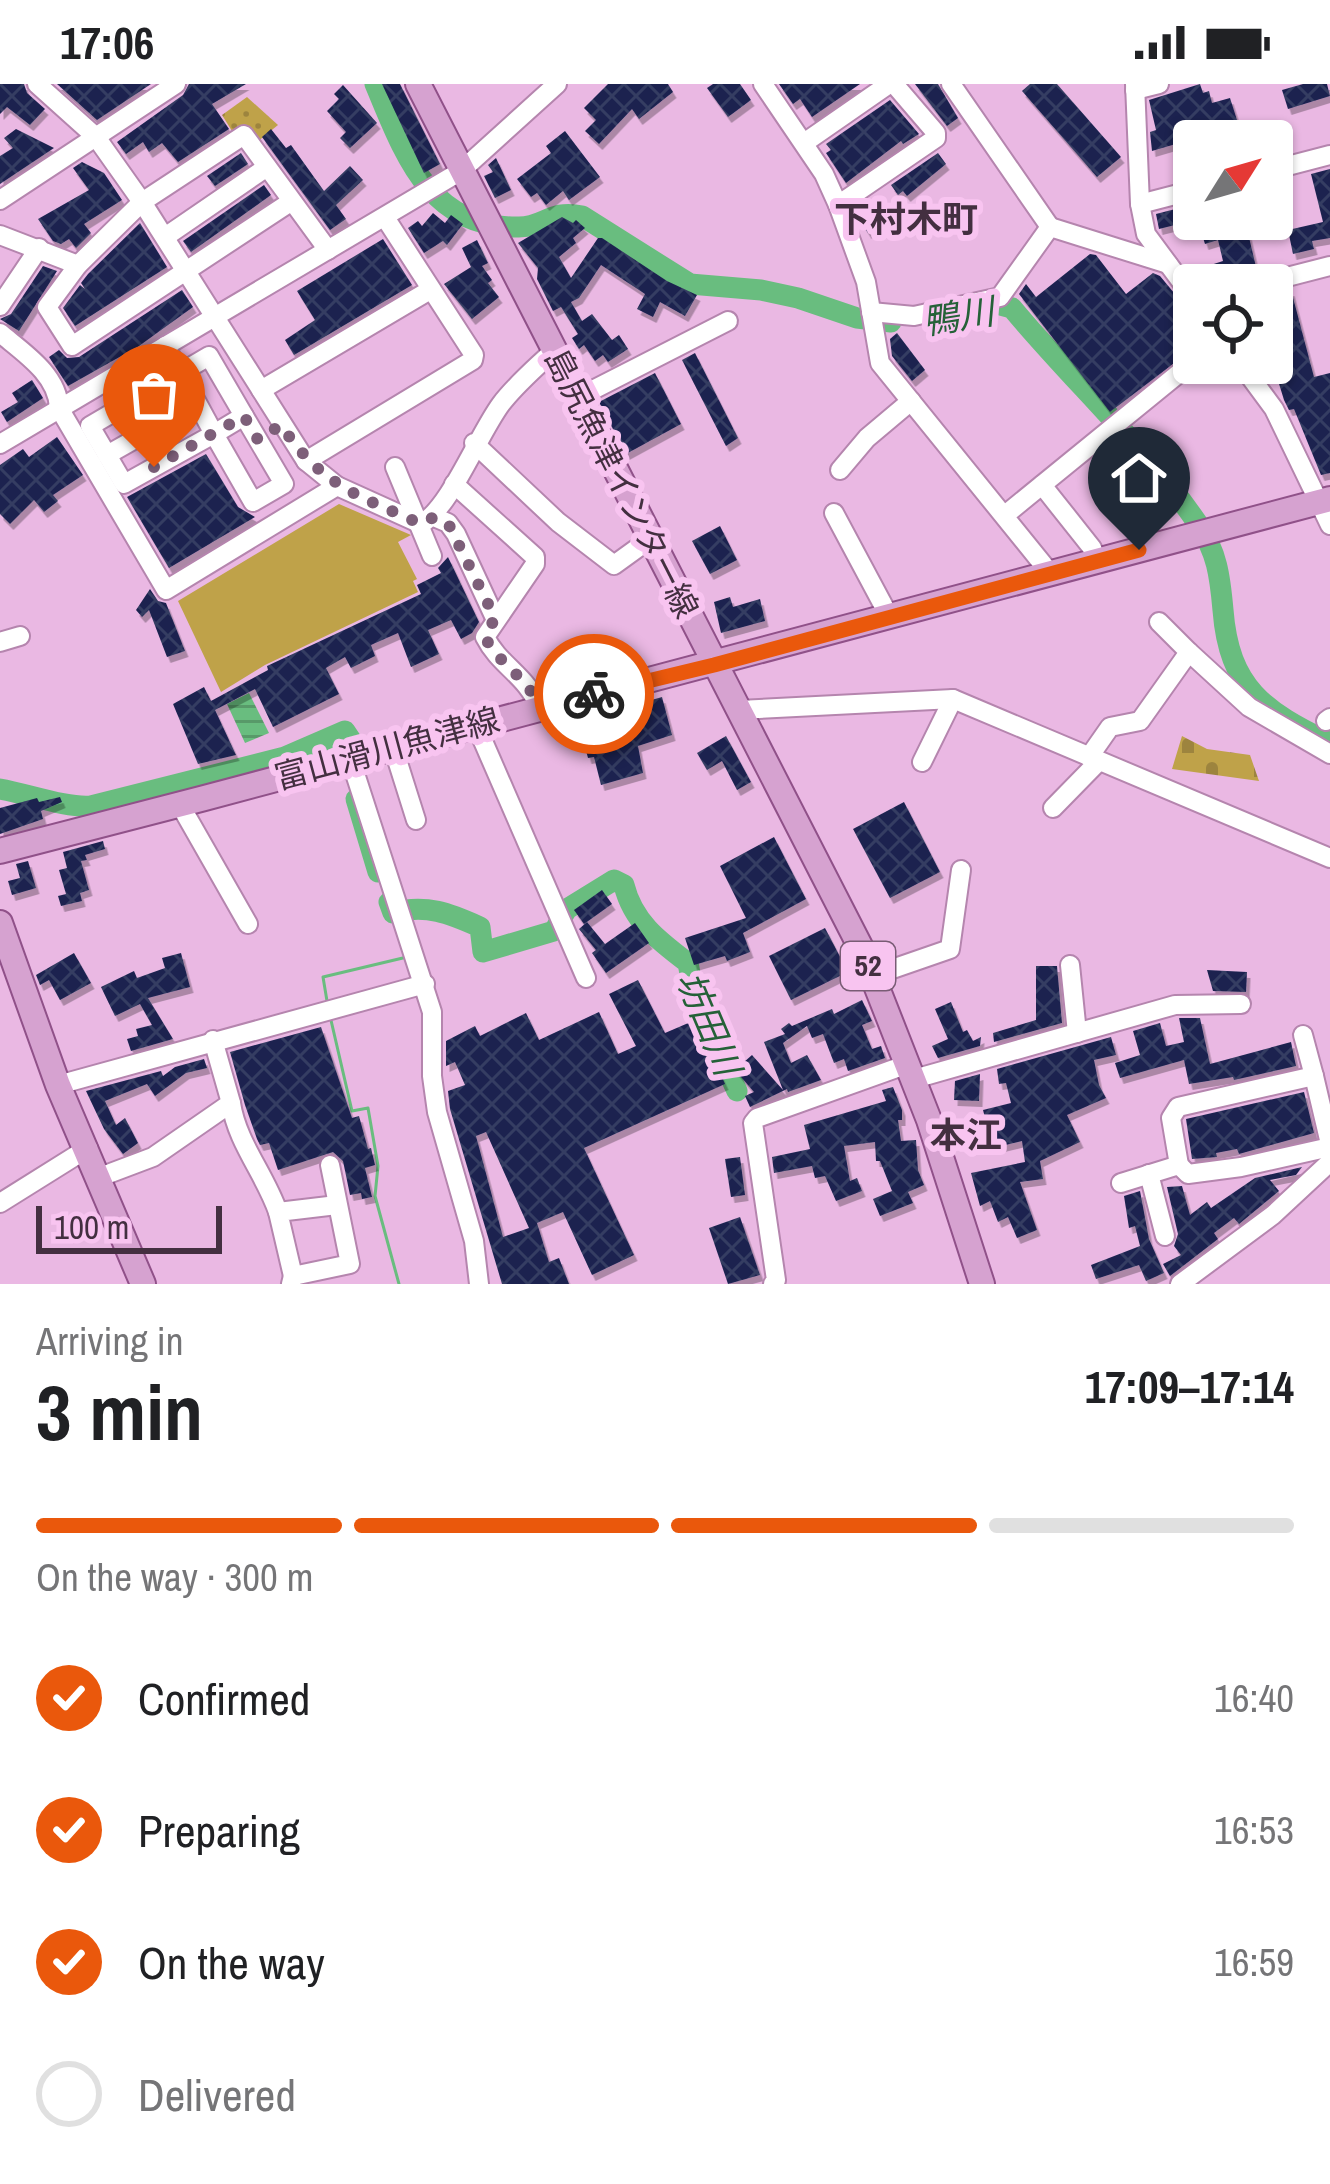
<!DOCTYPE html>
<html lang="en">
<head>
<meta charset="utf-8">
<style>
	body { margin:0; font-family:"Archivo Narrow","Noto Sans JP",sans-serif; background:#f6f6f6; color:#202124; height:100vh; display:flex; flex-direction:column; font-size:45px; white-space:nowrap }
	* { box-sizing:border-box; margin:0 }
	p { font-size:39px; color:#757577 }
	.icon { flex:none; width:66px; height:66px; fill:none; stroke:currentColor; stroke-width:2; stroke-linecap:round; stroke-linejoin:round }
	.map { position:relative; height:1200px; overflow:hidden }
	.drawer { display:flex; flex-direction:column; background:#fff; flex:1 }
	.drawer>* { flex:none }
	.needle { width:78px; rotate:53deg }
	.fabs { position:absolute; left:1173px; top:36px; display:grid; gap:24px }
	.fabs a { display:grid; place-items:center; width:120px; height:120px; border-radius:12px; background:#fff; box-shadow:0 3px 9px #0004; font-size:60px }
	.scale { position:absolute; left:36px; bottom:30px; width:186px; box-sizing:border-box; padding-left:12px; border:6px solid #432f40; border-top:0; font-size:33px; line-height:42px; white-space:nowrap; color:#432f40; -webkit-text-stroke:9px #f8c4f0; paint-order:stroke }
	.pin { position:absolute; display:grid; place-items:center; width:102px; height:102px; color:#fff; margin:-123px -51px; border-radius:50% 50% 50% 0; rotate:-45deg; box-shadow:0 0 12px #0007 }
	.pin .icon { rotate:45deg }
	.courier { position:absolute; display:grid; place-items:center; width:120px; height:120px; margin:-60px; border:9px solid #ea580c; border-radius:50%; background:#fff; color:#222; box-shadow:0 3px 15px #0007 }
	.overview em { font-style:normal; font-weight:800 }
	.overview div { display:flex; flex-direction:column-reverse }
	.overview { display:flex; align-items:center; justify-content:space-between; height:204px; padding:0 36px }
	h1 { font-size:78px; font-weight:800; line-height:90px }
	.bar { display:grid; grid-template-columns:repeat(4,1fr); gap:18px 12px; align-content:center; height:144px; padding:0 36px }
	.bar i { height:15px; border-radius:9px; background:#e0e0e0 }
	.bar .selected { background:#ea580c }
	.bar p { grid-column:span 4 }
	ol { padding:0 36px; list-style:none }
	li { display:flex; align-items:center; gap:36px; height:132px }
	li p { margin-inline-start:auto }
	li .icon { padding:12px; border-radius:50%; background:#ea580c; color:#fff; stroke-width:4 }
	li:last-child { color:#757577 }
	li i { width:66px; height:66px; border:6px solid #e0e0e0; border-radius:50% }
	.status { display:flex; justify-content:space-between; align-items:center; height:84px; padding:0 60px; background:#fff; direction:ltr }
	.status svg { height:33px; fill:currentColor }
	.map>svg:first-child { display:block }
</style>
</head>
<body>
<div class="status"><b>17:06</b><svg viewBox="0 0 49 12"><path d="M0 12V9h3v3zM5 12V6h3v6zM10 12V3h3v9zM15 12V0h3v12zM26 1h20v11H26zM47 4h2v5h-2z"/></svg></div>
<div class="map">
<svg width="1330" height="1200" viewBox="0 0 1330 1200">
	<defs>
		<pattern id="grass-dots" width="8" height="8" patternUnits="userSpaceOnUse" patternTransform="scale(3)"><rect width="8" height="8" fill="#bfa249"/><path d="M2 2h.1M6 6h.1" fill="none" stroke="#9d843e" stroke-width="1.8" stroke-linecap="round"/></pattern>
		<pattern id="cemetery-stones" width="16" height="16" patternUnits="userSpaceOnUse" patternTransform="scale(3)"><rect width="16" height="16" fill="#bfa249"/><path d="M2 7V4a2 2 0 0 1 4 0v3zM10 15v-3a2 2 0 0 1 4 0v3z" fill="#9d843e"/></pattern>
		<pattern id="water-rules" width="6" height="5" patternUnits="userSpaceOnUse" patternTransform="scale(3)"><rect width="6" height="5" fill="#69bd7f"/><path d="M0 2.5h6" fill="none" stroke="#589a69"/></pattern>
		<pattern id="building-cross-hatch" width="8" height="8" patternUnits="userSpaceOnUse" patternTransform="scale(3)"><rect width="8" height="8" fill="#1b2450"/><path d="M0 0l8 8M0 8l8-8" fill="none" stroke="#353c62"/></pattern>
		<filter id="shadow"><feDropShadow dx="3.5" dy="6" stdDeviation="0" flood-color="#0004"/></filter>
	</defs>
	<rect width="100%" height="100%" fill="#eab8e3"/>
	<polygon fill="url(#grass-dots)" points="247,13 278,41 252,62 237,55 222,31"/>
	<polygon fill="url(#cemetery-stones)" points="1182,652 1207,665 1250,671 1259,697 1172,685"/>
	<polygon fill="#bfa249" points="339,420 411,451 398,458 417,495 413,497 418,508 265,581 221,608 178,517"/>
	<polygon fill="url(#water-rules)" points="249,609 269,649 245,659 227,620"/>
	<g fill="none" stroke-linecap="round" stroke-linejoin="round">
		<g stroke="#69bd7f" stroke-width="3">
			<polyline points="327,917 323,893 407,873"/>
			<polyline points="330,932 352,1027 368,1024 378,1082 375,1112 399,1200"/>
		</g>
		<g stroke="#69bd7f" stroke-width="21">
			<path d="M375 0C404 69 429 145 519 143 545 143 550 125 582 132L690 200 761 206 798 214 857 234 891 238"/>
			<path d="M974 223 997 220 1012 224C1071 295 1147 365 1198 440 1217 468 1220 492 1223 526 1229 604 1264 627 1330 659"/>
			<path d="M0 705C28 710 66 724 91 722L285 673 345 647 353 659"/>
			<polyline points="356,715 378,788"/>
			<path d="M389 818 393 829C425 819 451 830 480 843L483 868 554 847 567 825 614 796 624 801C633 838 659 857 688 879L695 916 737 1007"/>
		</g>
	</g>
	<g fill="url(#building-cross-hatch)" fill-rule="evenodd" filter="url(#shadow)">
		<polygon points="0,0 24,0 27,9 45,25 30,41 7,23 0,30"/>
		<polygon points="57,0 151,0 97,36"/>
		<polygon points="189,0 246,0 212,20 229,45 178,78 162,59 149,68 143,58 126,70 117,58 183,11"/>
		<polygon points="382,0 400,0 440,80 424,89"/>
		<polygon points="608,0 668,0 673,8 639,35 632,25 599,60 585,47 596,36 584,24"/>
		<polygon points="713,0 740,0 751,16 728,33 707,4"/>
		<polygon points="779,0 860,0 812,33 800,15 793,20"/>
		<polygon points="915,0 938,0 958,34 947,42"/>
		<polygon points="1030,0 1057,0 1121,73 1097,93 1022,7"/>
		<polygon points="1200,0 1203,9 1209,7 1212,19 1230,14 1237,36 1224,40 1227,57 1204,57 1203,52 1152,67 1150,48 1156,46 1149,16"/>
		<polygon points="1303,0 1327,0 1330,12 1288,25 1282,6"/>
		<polygon points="343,1 377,39 350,64 340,54 346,48 327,27 339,15 334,10"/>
		<polygon points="890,16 919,50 903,60 901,57 846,99 826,69 831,66 826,60"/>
		<polygon points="16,45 54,64 0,100 0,72 13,64 4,54"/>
		<polygon points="271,45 286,64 291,61 324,107 350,82 363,96 336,121 346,135 330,146 262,53"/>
		<polygon points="565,47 600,93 569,116 563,107 546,121 537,109 531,113 517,95 551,69 546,62"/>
		<polygon points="241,69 248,80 215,102 207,92"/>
		<polygon points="938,69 946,80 907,112 903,107 898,111 891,101"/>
		<polygon points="496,74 511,106 495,114 484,92 493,88 488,81"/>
		<polygon points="82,78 104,89 122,116 84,140 91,149 76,164 69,155 61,160 53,157 38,135 89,106 73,84"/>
		<polygon points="1330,85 1330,154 1312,157 1314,165 1293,170 1288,146 1323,138 1311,90"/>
		<polygon points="264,101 271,111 191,168 183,157"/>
		<polygon points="870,115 886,136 868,149 854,126"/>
		<polygon points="1187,122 1191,137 1159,145 1156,130"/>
		<polygon points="433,129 445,139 451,131 463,140 447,161 443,157 424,169 408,144 418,137 422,142"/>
		<polygon points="562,133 573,139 576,136 585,144 573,154 576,159 559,173 571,194 598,154 602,154 667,197 697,211 685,232 660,218 653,233 637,225 645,210 601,181 579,214 571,218 582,237 592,230 612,256 619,251 628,265 608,278 603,271 595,277 584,261 579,265 572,254 578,250 561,223 553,227 537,195 538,184 518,159"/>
		<polygon points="1197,135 1248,135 1251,148 1248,149 1257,187 1218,201 1200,201 1195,186 1223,177 1218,156 1205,160"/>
		<polygon points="140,139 167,183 75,242 63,224 80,201 85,205 81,199 88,190"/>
		<polygon points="383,155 412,201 294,271 285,256 315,236 297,207"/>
		<polygon points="477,156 488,179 482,182 492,196 488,199 499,213 472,235 444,200 471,183 462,164"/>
		<polygon points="1090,170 1096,171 1126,210 1153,189 1160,192 1194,233 1194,264 1110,328 1019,210 1026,200 1036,213"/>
		<polygon points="43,182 57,187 19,247 0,235 11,230"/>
		<polygon points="182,206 193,223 139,262 68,302 49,273 59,266 67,274 79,273"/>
		<polygon points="1291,206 1314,293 1330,289 1330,389 1321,391 1294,325 1289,326 1284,316 1272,277 1272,211"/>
		<polygon points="897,249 925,286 912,297 892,272 890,255"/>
		<polygon points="695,269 738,354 726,362 682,276"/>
		<polygon points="655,289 681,340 626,370 599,318"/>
		<polygon points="32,296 43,314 7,338 1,328 18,318 12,309"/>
		<polygon points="57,353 83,391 53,411 58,417 44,428 34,416 10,440 0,430 0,381 23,365 29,373"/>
		<polygon points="206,370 238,423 255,433 169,484 127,413"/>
		<polygon points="720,442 737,476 710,490 692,457"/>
		<polygon points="448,473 479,538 472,549 461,555 451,536 428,546 439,570 411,583 398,549 371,561 375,572 351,584 345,573 326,584 339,610 273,643 255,605 215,626 236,671 198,680 173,620 204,603 211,617 268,586 267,582 421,510 417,501 441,489 438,484"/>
		<polygon points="150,505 158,517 166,519 185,567 167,573 149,526 142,533 136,526"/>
		<polygon points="730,513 733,523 760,515 765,537 721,549 714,518"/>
		<polygon points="662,613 672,651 638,662 643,689 601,701 594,673 588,674 581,648 625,629 624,624"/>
		<polygon points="726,652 751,698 737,706 722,677 707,686 697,669"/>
		<polygon points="60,713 62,718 41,727 43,735 0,750 0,724 37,714 39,718"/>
		<polygon points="904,718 940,788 890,814 853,745"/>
		<polygon points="774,753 806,815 743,849 750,868 727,877 725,872 694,881 685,854 746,834 720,782"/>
		<polygon points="103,757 105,765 85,771 87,776 81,777 89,806 80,809 82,817 61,822 58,812 66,810 59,786 67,784 63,768"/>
		<polygon points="28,777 36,804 12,811 8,797 20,794 16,780"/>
		<polygon points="602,806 612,820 584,840 574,826"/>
		<polygon points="587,838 605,860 635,839 649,859 606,889 592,869 596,866 579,845"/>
		<polygon points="825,844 848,888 791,916 769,872"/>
		<polygon points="74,869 91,899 60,916 49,896 40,901 36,891"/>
		<polygon points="181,869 190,903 148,914 173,955 131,967 127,955 138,952 136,945 152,941 140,920 115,932 101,903 134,887 137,894 165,884 162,874"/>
		<polygon points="1036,882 1057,882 1062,939 994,958 993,949 1036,936"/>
		<polygon points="1207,886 1247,888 1246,908 1213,907"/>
		<path d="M638 896 665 949 700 934 704 944 701 946 725 1000 584 1064 634 1171 592 1191 563 1128 537 1139 549 1178 559 1174 569 1200H502L450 1025 448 1007 465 1001 455 978 446 982V957L475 942 480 952 526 929 539 956 599 928 618 970 636 962 609 910ZM486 1048 529 1144 503 1153 476 1052Z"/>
		<polygon points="862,916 872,937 862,941 872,965 881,962 885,974 848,987 844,975 834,979 823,950 812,954 807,942 783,959 791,979 807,971 821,996 788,1008 787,1005 750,1023 745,1012 754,1008 735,986 752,971 783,1006 764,958 785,950 781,945 789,939 792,942 832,925 834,930"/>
		<polygon points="951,918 963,948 967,946 973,957 981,953 980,962 938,974 932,962 948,955 935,925"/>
		<polygon points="1179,934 1200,934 1210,980 1291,958 1296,982 1234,996 1233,993 1189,1000 1184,976 1120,994 1115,979 1140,971 1133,947 1160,939 1166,962 1184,958"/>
		<polygon points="321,943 352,1034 359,1032 368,1065 371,1064 375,1081 365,1084 372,1113 362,1115 361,1109 350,1111 343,1077 333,1068 278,1086 269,1059 260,1061 257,1055 245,1021 230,968"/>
		<polygon points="1111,953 1116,971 1094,976 1099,1001 1106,1014 1067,1031 1080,1058 1040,1077 1043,1095 1020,1098 1037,1146 1017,1154 1008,1133 998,1138 990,1117 980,1122 971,1089 1025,1078 1022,1057 993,1064 983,1026 1011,1019 1006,999 999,1000 997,985"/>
		<polygon points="204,975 207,984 186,989 155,1012 147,1000 105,1017 116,1041 125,1034 138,1059 123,1070 104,1045 86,1007 161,987 163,992 175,983"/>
		<polygon points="980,990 979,1017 954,1016 955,997"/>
		<polygon points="893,1003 902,1026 902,1036 898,1036 901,1057 916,1056 918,1086 924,1101 908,1108 913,1119 880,1132 873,1115 892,1107 880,1077 876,1077 875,1058 844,1062 850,1097 857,1094 862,1107 836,1117 825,1092 815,1094 812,1082 774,1089 772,1073 810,1065 804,1041 886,1017 882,1006"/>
		<polygon points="1304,1008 1314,1049 1239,1070 1237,1065 1216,1069 1217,1073 1192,1075 1186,1035"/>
		<polygon points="740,1073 745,1111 731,1113 725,1075"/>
		<polygon points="1302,1083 1296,1091 1270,1096 1279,1107 1239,1140 1234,1134 1214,1149 1218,1155 1170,1192 1163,1180 1181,1171 1174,1162 1178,1150 1167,1103 1182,1102 1190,1131 1207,1118 1211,1124 1255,1094"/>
		<polygon points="1140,1107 1149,1155 1164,1189 1146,1197 1139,1181 1096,1195 1091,1181 1140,1162 1135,1142 1129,1144 1124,1112"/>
		<polygon points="740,1133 760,1191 728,1200 709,1144"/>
	</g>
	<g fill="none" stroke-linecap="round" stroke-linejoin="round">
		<defs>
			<g id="minor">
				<path d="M37 0 96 53 142 118 306 377 337 402 421 440C450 424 478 351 501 320 516 300 537 283 555 265"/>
				<polyline points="763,0 824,90 838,121 866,198 880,279 1050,489"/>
				<polyline points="951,0 1050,143"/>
				<polyline points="1135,0 1140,120 1146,150 1194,215"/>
				<polyline points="1135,6 1159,0"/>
				<polyline points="804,59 889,0"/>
				<polyline points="1272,86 1330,71"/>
				<polyline points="0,116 176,0"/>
				<polyline points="292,117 72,262 47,223 78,181 142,118 244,51 328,166"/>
				<polyline points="1140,120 1194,106"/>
				<polyline points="838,121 936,54 936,49 894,0"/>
				<polyline points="0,151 78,181"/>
				<polyline points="165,153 267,83"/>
				<polyline points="1256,201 1330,182"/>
				<polyline points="0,222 39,164"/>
				<polyline points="871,228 914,232 1000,213 1050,143 1168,180"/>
				<path d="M0 249C24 269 58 291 59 324L166 506 337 402"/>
				<path d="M165 262C182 291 198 320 214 350L244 332 209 272 90 342 107 371 197 320"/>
				<polyline points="1240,279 1274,325 1330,441"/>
				<polyline points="261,306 430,206"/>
				<polyline points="579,313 728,237"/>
				<polyline points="474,359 558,438 614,481 650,455"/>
				<polyline points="0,360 461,87 557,0"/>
				<polyline points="107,371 124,400 214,350 253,418 284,400 244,332"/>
				<polyline points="306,377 473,276 474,271 386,135"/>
				<polyline points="395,383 432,472"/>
				<polyline points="840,386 867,354 911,317"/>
				<path d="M454 400 535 473V480L485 553C499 581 528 593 539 623"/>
				<polyline points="1042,401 1092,464 1097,477"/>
				<polyline points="834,429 889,532"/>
				<polyline points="1005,431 1194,277"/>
				<polyline points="434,433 448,439 456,450 495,534"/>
				<polyline points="0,558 20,552"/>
				<polyline points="1189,568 1249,623 1330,670"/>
				<polyline points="739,626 953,615 1330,774"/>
				<polyline points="1326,637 1330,634"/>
				<polyline points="476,641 586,894"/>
				<polyline points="393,663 416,736"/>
				<polyline points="1089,673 1110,643 1140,637 1189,568 1159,538"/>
				<polyline points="350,674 432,928 432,992 437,1028 474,1157 479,1200"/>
				<polyline points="922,678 953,615"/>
				<polyline points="179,719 248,840"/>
				<polyline points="1053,724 1099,677"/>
				<polyline points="1070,881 1077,949"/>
				<polyline points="872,892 950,865 961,786"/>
				<polyline points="1303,951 1314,992"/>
				<polyline points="914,995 1175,921 1241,920"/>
				<polyline points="58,1001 425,900"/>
				<path d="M231 1019C237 1059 265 1090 278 1128"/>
				<polyline points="1179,1081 1171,1034 1178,1023 1314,992 1330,1060"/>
				<polyline points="1149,1090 1165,1152"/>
				<polyline points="100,1093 153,1073 231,1019 213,956"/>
				<polyline points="1121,1099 1179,1081 1188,1090 1241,1083 1330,1063"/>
				<polyline points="0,1119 88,1064"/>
				<polyline points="293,1192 278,1128 337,1121"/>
				<polyline points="291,1200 293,1192 350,1180 330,1081"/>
				<polyline points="773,1200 776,1196 753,1039 757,1034 908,980"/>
				<polyline points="1180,1200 1273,1131 1330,1078"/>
			</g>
			<g id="major">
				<polyline points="418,0 863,868 929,1036 982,1200"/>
				<path d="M0 767C444 653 886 532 1330 415"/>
				<polyline points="0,839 58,1001 143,1200"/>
			</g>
		</defs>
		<use href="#minor" stroke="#b585ae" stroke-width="22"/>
		<use href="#major" stroke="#905189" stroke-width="28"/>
		<use href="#minor" stroke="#fff" stroke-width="18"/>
		<use href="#major" stroke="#d6a2d0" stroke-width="24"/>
	</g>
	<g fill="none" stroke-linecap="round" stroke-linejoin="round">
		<path stroke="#7d5f79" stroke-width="12" stroke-dasharray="0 21.6" d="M154 383 244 332 258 356 281 341C322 402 357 411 421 440L434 433 448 439 495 534 485 553C499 581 528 593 539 623L594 610"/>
		<polyline stroke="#ea580c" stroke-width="15" points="594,610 714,581 1139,466"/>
	</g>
	<g text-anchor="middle" stroke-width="12" stroke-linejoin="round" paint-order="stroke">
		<rect fill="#f8c4f0" stroke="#795c75" stroke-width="3" x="841" y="858" width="54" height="48" rx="9"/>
		<g font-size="30" font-weight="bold" fill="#432f40">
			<text x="868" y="892">52</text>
		</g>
		<g font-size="33" fill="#432f40" stroke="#f8c4f0">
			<text transform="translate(622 399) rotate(63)" y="12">島尻魚津インター線</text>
			<text transform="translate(387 664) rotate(-15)" y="12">富山滑川魚津線</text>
		</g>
		<g font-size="36" font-weight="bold" fill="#432f40" stroke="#f8c4f0">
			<text x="906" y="148">下村木町</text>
			<text x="966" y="1064">本江</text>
		</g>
		<g font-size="36" font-style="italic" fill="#256138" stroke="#f8c4f0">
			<text transform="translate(958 232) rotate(-9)" y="13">鴨川</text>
			<text transform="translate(709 939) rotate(67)" y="13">坊田川</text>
		</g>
	</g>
</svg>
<div class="fabs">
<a><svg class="needle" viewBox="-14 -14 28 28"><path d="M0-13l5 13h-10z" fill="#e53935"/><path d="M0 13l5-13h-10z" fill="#757577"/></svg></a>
<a><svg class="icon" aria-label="locate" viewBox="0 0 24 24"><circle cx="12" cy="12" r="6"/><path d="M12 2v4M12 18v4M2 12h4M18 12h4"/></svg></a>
</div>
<div class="scale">100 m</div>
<div class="pin" style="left:154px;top:383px;background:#ea580c"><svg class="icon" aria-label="bag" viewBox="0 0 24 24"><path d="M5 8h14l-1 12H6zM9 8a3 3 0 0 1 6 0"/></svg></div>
<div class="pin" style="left:1139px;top:466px;background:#1f2937"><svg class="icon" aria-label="home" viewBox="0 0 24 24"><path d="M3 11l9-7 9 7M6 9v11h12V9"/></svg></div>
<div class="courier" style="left:594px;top:610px"><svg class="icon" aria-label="bike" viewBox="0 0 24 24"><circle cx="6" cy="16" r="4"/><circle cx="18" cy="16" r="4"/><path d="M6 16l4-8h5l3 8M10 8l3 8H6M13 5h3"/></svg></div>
</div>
<section class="drawer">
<div class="overview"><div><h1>3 min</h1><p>Arriving in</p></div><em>17:09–17:14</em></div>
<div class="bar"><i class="selected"></i><i class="selected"></i><i class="selected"></i><i></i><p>On the way · 300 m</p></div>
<ol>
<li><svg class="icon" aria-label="check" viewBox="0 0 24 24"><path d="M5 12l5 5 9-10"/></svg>Confirmed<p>16:40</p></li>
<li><svg class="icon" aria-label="check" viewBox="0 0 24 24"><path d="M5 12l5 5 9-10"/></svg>Preparing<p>16:53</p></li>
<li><svg class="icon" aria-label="check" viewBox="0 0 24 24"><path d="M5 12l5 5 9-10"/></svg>On the way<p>16:59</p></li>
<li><i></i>Delivered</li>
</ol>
</section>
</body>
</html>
